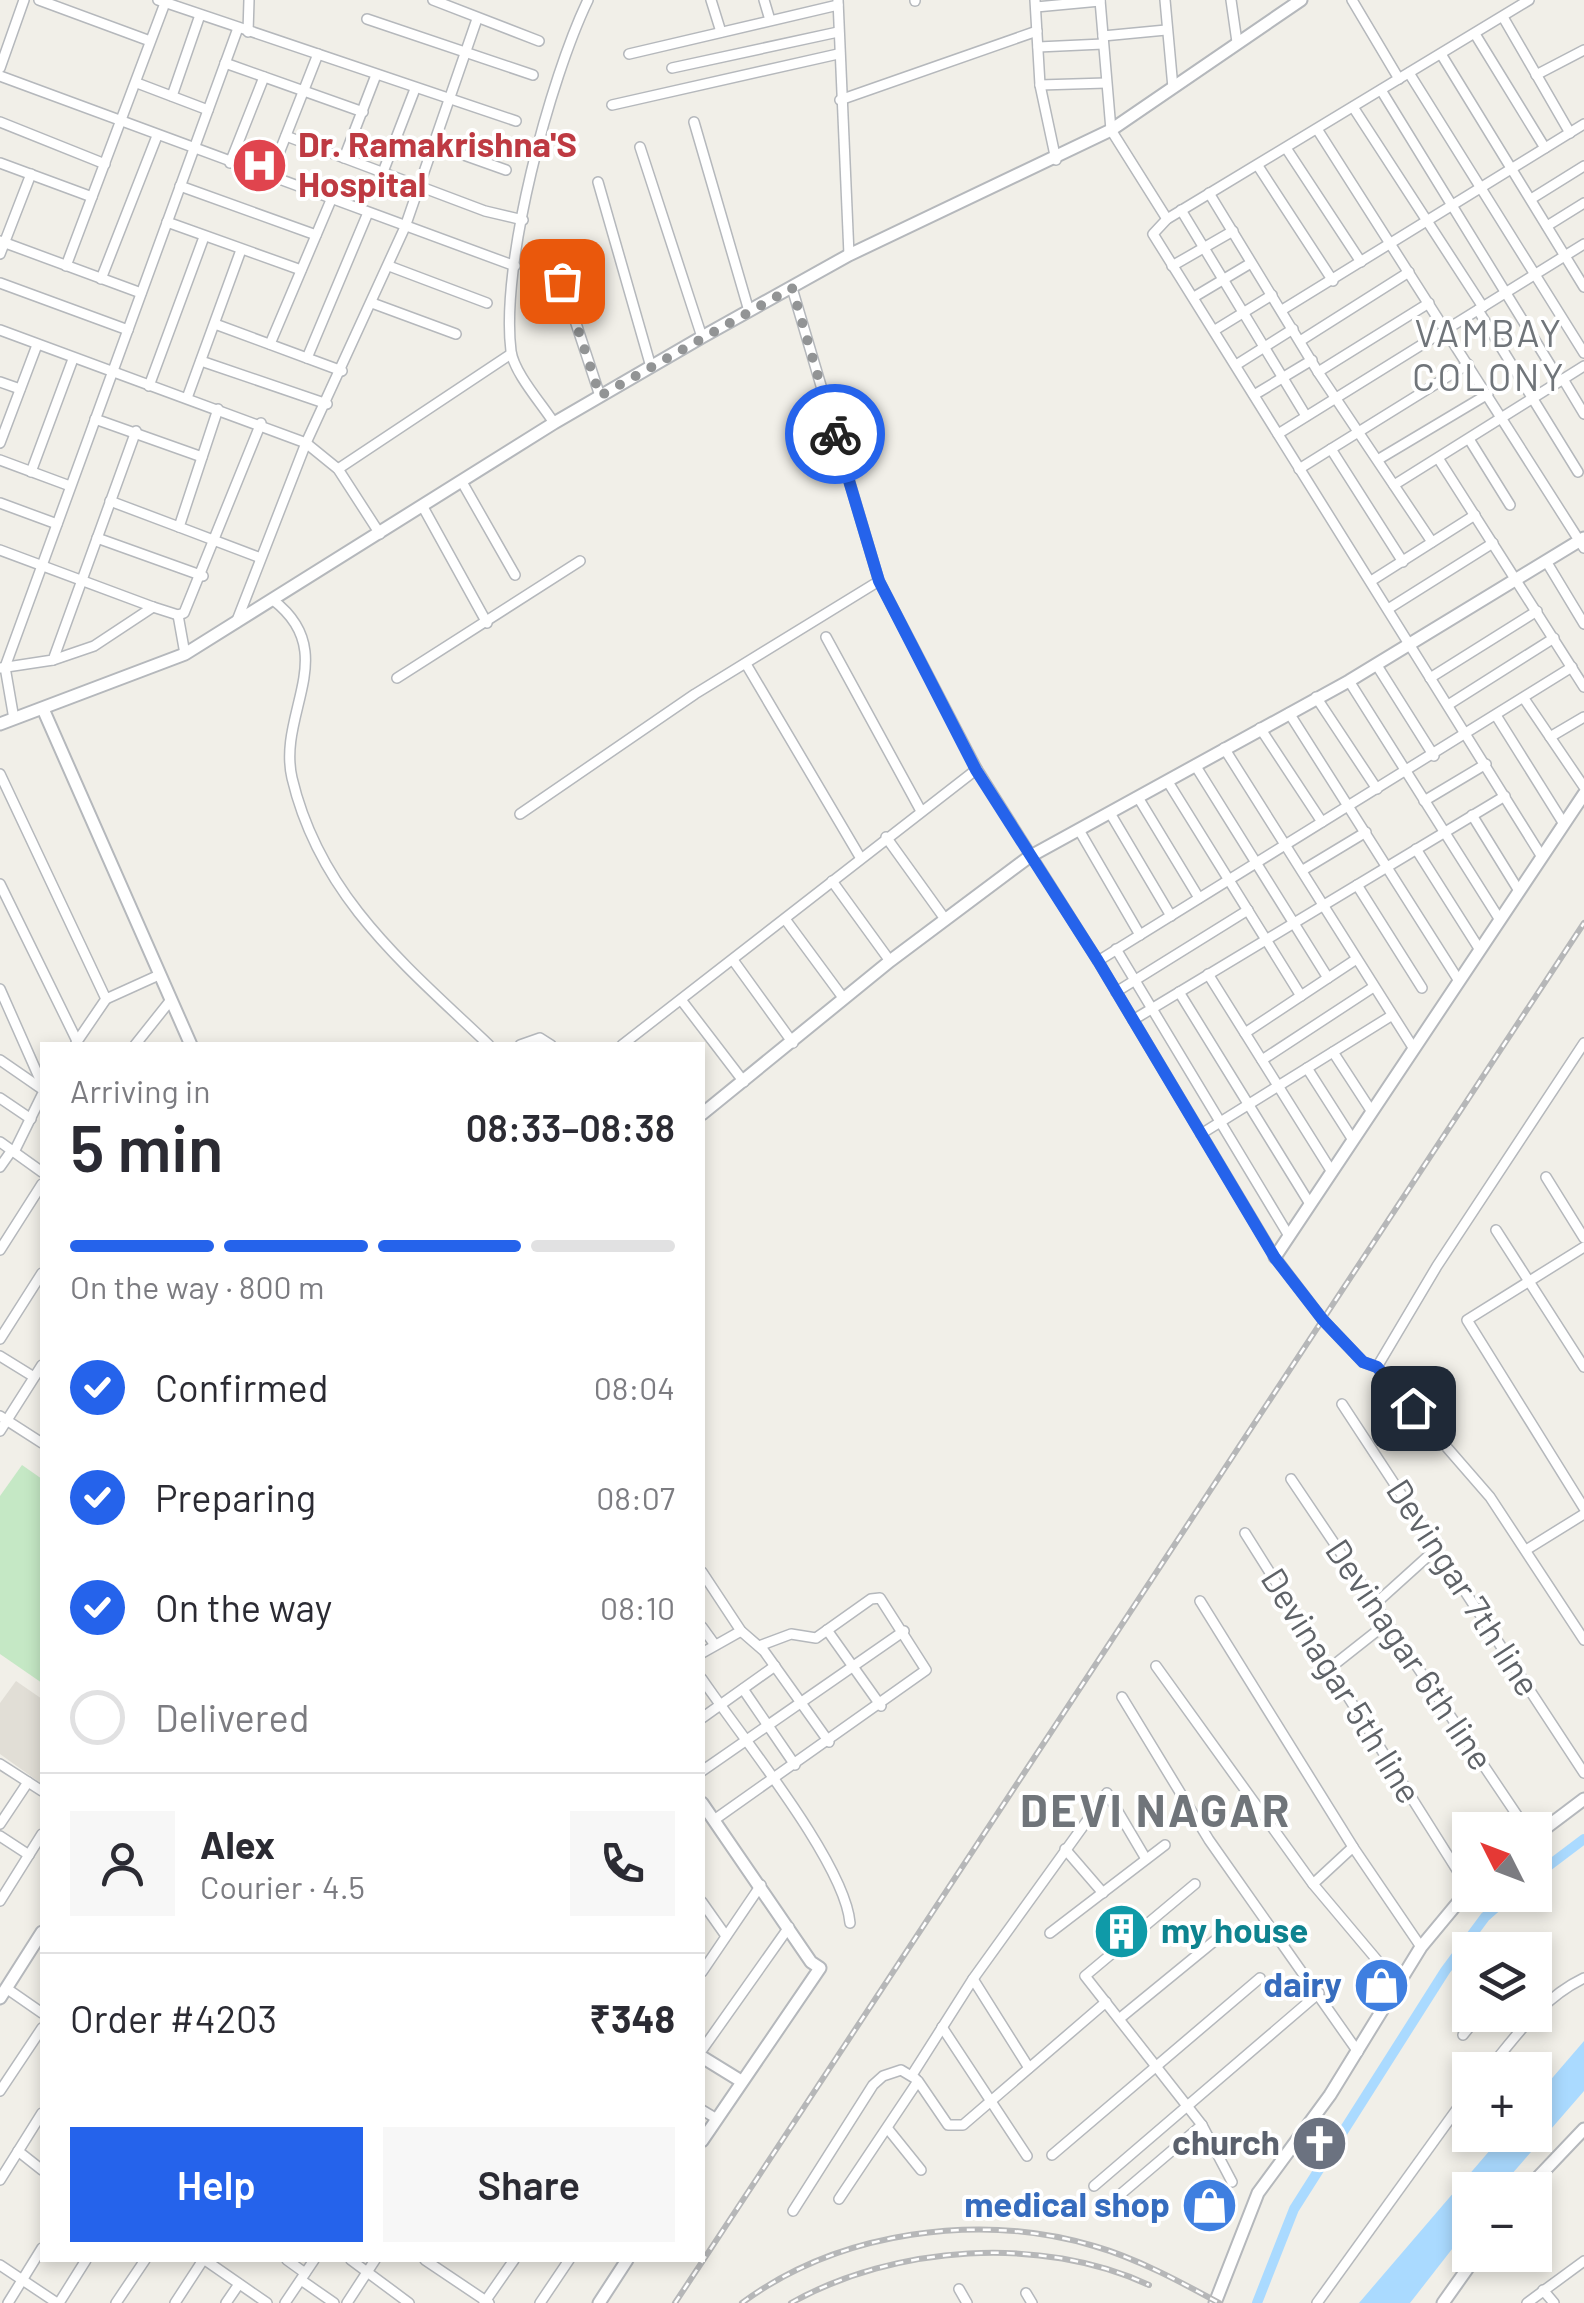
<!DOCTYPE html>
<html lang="en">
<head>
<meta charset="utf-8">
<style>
	body { margin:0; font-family:Barlow,sans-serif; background:#f7f7f7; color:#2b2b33; height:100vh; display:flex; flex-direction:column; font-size:38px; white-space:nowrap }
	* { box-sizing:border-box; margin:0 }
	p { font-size:32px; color:#7c7c81 }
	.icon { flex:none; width:55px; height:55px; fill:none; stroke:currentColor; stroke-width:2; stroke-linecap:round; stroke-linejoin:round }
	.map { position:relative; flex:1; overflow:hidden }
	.side { position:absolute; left:40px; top:1042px; width:665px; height:1220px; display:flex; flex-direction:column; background:#fff; border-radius:0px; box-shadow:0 5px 15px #0003 }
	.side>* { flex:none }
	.needle { width:65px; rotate:312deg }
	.tools { position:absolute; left:1452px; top:1812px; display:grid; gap:20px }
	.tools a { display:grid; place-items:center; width:100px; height:100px; border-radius:0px; background:#fff; box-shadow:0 5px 15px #0003; font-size:50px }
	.pin { position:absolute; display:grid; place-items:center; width:85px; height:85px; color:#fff; margin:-42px; border-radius:20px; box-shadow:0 5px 15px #0006 }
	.courier { position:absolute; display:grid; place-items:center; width:100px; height:100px; margin:-50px; border:8px solid #2563eb; border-radius:50%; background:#fff; color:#222; box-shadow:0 2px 12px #0007 }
	.head em { font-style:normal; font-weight:600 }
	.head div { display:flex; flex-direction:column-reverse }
	.head { display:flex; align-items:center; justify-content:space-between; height:170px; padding:0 30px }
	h1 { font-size:65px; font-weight:600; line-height:75px }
	.bar { display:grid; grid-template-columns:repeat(4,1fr); gap:15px 10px; align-content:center; height:120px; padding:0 30px }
	.bar i { height:12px; border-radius:8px; background:#e1e1e2 }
	.bar .current { background:#2563eb }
	.bar p { grid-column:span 4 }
	.line { display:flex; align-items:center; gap:25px; padding:0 30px; border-top:2px solid #e1e1e2 }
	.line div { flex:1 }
	.round { display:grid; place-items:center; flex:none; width:105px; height:105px; border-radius:0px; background:#f7f7f7 }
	ol { padding:0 30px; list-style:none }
	li { display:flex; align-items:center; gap:30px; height:110px }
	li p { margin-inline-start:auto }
	li .icon { padding:10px; border-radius:50%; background:#2563eb; color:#fff; stroke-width:4 }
	li:last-child { color:#7c7c81 }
	li i { width:55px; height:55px; border:5px solid #e1e1e2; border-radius:50% }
	.button { display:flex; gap:20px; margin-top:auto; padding:20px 30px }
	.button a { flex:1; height:115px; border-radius:0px; background:#2563eb; color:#fff; font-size:40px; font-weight:600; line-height:115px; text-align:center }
	.button a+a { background:#f7f7f7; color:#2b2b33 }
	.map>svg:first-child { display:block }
</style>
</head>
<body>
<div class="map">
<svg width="1584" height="2303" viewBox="0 0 1584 2303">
	<rect width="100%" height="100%" fill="#f1efe8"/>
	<polygon fill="#e1ded6" points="16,1681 42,1699 42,1784 0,1754 0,1703"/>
	<polygon fill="#c5e8c5" points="22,1465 42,1479 42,1683 0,1654 0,1496"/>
	<polygon fill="#aadaff" points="1584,2041 1584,2091 1498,2190 1470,2190 1470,2226 1410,2303 1359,2303 1503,2135 1535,2135 1535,2098"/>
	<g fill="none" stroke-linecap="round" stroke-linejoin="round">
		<g stroke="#aadaff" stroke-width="10">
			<polyline points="1535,1876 1584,1839"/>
			<polyline points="1257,2303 1294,2209 1445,1971 1485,1917 1510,1895"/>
		</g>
		<defs>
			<g id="minor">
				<polyline points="39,0 150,41"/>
				<polyline points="158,0 516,121"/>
				<polyline points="433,0 539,41"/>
				<polyline points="711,0 721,32"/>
				<polyline points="764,0 770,20"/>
				<polyline points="838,0 849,255"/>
				<polyline points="915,0 915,1"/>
				<polyline points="1035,0 1040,85 1056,160"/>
				<polyline points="1100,0 1111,130 1167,219"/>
				<polyline points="1165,0 1173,88"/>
				<polyline points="1231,0 1237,42"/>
				<polyline points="1352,0 1399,79"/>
				<polyline points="1529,0 1167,219 1153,234 1542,857"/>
				<polyline points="1036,7 1100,1"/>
				<polyline points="1503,17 1570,133"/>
				<polyline points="367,19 533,75"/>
				<polyline points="248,32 249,0"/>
				<polyline points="1475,34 1545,148"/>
				<polyline points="1103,36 1166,30"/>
				<polyline points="1038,47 1103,44"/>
				<polyline points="629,54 838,5"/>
				<polyline points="1441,54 1584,287"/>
				<polyline points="225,63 363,112"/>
				<polyline points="0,68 24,0"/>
				<polyline points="672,68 838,32"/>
				<polyline points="1409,73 1584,353"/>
				<polyline points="1536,75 1584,50"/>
				<polyline points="0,76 515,266"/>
				<polyline points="137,83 208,110"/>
				<polyline points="1040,85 1106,83"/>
				<polyline points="1381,90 1560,381"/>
				<polyline points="172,96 200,15"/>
				<polyline points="840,100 1037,31"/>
				<polyline points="612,105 838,54"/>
				<polyline points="1353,107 1483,307"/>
				<polyline points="0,122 105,164"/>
				<polyline points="694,122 749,311"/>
				<polyline points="1317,129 1584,548"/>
				<polyline points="286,136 485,211 523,220"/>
				<polyline points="433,144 506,170"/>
				<polyline points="640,147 702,337"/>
				<polyline points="1286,148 1361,262"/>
				<polyline points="344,158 376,75"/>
				<polyline points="0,163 92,197"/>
				<polyline points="230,163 264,77"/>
				<polyline points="1258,166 1333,281"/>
				<polyline points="383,172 415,89"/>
				<polyline points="270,176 318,54"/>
				<polyline points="598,182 651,367"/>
				<polyline points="180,186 316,235"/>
				<polyline points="1209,193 1318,372 1432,542"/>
				<polyline points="1531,199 1584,166"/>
				<polyline points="1181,210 1306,416"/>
				<polyline points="167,222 301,270"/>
				<polyline points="1547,226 1584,203"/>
				<polyline points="0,241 141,293"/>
				<polyline points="0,254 31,174"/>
				<polyline points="66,266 165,3"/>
				<polyline points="389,266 487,303"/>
				<polyline points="1172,266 1233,231"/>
				<polyline points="101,279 157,136"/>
				<polyline points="562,281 600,396"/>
				<polyline points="0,283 128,330"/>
				<polyline points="792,288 879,581 977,769 1098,961 1275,1257 1323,1320 1363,1362 1377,1367"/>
				<polyline points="1194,297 1251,263"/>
				<polyline points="372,303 456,334"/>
				<polyline points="1282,310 1584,124"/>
				<polyline points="1478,310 1578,472"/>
				<polyline points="215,324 342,371"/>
				<polyline points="0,330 306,443 338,469 380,534"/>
				<polyline points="1215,330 1272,295"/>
				<polyline points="1300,341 1409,272"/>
				<polyline points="270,344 331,200"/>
				<polyline points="307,358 367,215"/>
				<polyline points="201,361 327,404"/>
				<polyline points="1236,365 1293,329"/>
				<polyline points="1318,372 1429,303"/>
				<polyline points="1563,379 1584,414"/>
				<polyline points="0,382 20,389"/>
				<polyline points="149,386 204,237"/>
				<polyline points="1254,395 1312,360"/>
				<polyline points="187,398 241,250"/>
				<polyline points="218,409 179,527 258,557"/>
				<polyline points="95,419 202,457"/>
				<path d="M554 423C542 404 514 373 511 351 500 264 550 79 588 0"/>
				<polyline points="1278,434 1584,244"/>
				<polyline points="1469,439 1510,505"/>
				<polyline points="0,443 37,345"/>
				<polyline points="1331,449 1468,364"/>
				<polyline points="1438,458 1584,687"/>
				<polyline points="1379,459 1488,394"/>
				<polyline points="0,460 70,486"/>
				<polyline points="338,469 511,354"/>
				<polyline points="1299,469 1331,449 1403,562"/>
				<polyline points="31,472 73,359"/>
				<polyline points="462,482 515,575"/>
				<polyline points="1394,485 1584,366"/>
				<polyline points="110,501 179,527"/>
				<polyline points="0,503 57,524"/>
				<polyline points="423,507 487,623"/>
				<polyline points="97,538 203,576"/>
				<polyline points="0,550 153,607 178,615 184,613 261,423"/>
				<polyline points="1546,561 1584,624"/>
				<polyline points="1371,581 1475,515"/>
				<path d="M273 600C342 653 277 713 292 778 320 897 406 966 489 1045"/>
				<polyline points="1388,609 1493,543"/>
				<polyline points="178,615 185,654"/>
				<polyline points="236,623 306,443 405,227 477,19"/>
				<polyline points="826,637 921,811"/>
				<polyline points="53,660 94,646 153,607"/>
				<polyline points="746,664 860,857"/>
				<polyline points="1376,664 1434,756"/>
				<polyline points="0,668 53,660 136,431"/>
				<polyline points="397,678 580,561"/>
				<polyline points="1430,678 1537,611"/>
				<polyline points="1349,681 1500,920"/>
				<polyline points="1316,697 1377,789"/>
				<polyline points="1525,700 1584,787"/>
				<polyline points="1448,705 1554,638"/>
				<polyline points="1289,713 1459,981"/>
				<polyline points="1497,717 1564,824"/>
				<polyline points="14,719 5,667 238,28"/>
				<polyline points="1260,728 1322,822"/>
				<polyline points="1550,737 1584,717"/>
				<polyline points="1224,748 1414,1049"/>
				<polyline points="1195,765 1328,978"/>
				<polyline points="0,774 106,999 159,975"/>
				<polyline points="1168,782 1301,996"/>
				<polyline points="1139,799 1199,898"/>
				<polyline points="1424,801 1486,764"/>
				<polyline points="1110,813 1171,916"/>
				<polyline points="520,814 695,694 879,581"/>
				<polyline points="1472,815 1519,891"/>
				<polyline points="1079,830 1140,935"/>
				<polyline points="886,837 945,919"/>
				<polyline points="1416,849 1480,950"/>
				<polyline points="1303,870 1366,832"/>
				<polyline points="832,881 890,961"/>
				<polyline points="0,884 77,1041"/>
				<polyline points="1357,885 1422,988"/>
				<polyline points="785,919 844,999"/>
				<polyline points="1116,949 1289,1236"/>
				<polyline points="733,960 793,1043"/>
				<polyline points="1098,961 1572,667"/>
				<polyline points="1208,974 1332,1172"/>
				<polyline points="0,989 42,1084"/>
				<polyline points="1116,992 1248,910"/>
				<polyline points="1179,992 1310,1204"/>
				<polyline points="682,1001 744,1082"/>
				<polyline points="1133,1020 1505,796"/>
				<polyline points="1245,1033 1355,960"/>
				<polyline points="76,1043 106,999"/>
				<polyline points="1584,1043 1437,1266 1377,1367 1490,1497 1584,1640"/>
				<polyline points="135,1045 170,1001"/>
				<polyline points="520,1045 540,1038 551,1045"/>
				<polyline points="622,1045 977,769"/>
				<polyline points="1333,1052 1372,1112"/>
				<polyline points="0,1060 42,1089"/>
				<polyline points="1262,1060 1372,988"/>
				<polyline points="1307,1068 1353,1140"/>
				<polyline points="0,1098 31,1119"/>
				<polyline points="1201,1134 1391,1016"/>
				<polyline points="0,1142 42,1172"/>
				<polyline points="14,1152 42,1095"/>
				<polyline points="0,1167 12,1150"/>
				<polyline points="1546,1177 1584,1238"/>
				<polyline points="1496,1230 1584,1367"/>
				<polyline points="1584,1247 1467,1320 1584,1508"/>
				<polyline points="0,1250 42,1184"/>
				<polyline points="0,1339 42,1273"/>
				<polyline points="0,1356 34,1377"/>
				<polyline points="1342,1404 1584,1773"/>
				<polyline points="0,1416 42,1443"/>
				<polyline points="0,1431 42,1365"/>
				<polyline points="1291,1479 1527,1830"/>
				<polyline points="1245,1533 1469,1889"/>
				<polyline points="1526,1550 1584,1514"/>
				<polyline points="702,1572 741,1631 764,1651 829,1742"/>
				<polyline points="1200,1601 1353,1847"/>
				<polyline points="1375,1604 1437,1548"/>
				<polyline points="702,1627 715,1645"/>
				<polyline points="827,1630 881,1706"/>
				<polyline points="702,1653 741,1631"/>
				<polyline points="1156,1666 1313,1884 1398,1985"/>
				<polyline points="1330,1668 1387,1623"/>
				<path d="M702 1679C740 1735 845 1863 850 1923"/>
				<polyline points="743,1689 795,1765"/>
				<polyline points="1122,1697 1209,1840 1358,2052"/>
				<polyline points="702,1718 775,1666"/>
				<polyline points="0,1764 42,1791"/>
				<polyline points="702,1771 904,1631"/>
				<polyline points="714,1820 926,1670 880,1598 871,1599 816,1638 791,1634 759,1646"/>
				<polyline points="0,1824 28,1782"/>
				<polyline points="0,1836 29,1855"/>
				<polyline points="1065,1849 1103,1893"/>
				<polyline points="1195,1884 1085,1976 1202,2125 1232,2182"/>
				<polyline points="1313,1884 1353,1847 1421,1947"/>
				<polyline points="0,1901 42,1834"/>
				<polyline points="702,1902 726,1936"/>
				<polyline points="1050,1933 1165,1845"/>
				<polyline points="1532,1950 1544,1940"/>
				<polyline points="702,1972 761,1885"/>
				<polyline points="973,1979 1029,2068"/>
				<polyline points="6,1988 42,2013"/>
				<polyline points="1119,2019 1229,1929"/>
				<polyline points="942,2027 1027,2156"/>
				<polyline points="1463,2035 1479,2015"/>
				<polyline points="702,2050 789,1927"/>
				<path d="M1488 2070C1516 2036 1542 1998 1584 1978"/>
				<polyline points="912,2075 973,1979 1107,1793 1146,1859"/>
				<polyline points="0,2091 42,2028"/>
				<polyline points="702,2110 717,2119"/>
				<polyline points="888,2129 921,2170"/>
				<polyline points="18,2151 42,2170"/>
				<polyline points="1052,2155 1260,1978"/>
				<polyline points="0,2180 42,2113"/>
				<polyline points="1094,2186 1319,1993"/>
				<polyline points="839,2199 918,2081 948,2125 963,2125 1106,2002"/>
				<polyline points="1115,2199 1202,2125"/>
				<polyline points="793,2211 873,2085 883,2076 901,2070 916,2079"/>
				<polyline points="205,2260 267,2303"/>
				<polyline points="287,2260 305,2273"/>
				<polyline points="351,2260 409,2303"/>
				<polyline points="425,2260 489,2303"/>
				<polyline points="0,2265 57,2303"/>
				<polyline points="301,2280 334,2303"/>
				<polyline points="959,2289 967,2303"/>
				<polyline points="1543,2290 1554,2303"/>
				<polyline points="1026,2293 1032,2303"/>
				<polyline points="8,2303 42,2248"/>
				<polyline points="59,2303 86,2260"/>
				<polyline points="116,2303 145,2260"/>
				<polyline points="175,2303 203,2260"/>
				<polyline points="226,2303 239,2284"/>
				<polyline points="285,2303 314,2260"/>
				<polyline points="347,2303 375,2260"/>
				<polyline points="484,2303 514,2260"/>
				<polyline points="540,2303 569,2260"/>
				<polyline points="1317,2303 1470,2091"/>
				<polyline points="1527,2303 1584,2261"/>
			</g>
			<g id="tertiary">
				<polyline points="43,709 191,1045"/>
				<polyline points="0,724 185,654 554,423 702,337 849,255 1111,130 1301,0"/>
				<polyline points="702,1114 890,961 1029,857 1349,681 1584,538"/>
				<polyline points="1275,1257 1584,794"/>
				<polyline points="702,1803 811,1962 820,1968 702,2141"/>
				<polyline points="1535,1836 1584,1799"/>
				<polyline points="0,1998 42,1932"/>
				<polyline points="702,2057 741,2081"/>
				<polyline points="1526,2190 1584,2129"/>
				<polyline points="599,2303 627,2260"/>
				<polyline points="1215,2303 1258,2193 1330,2095 1421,1947 1470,1888"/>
				<polyline points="1443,2303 1477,2255"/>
			</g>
		</defs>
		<use href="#minor" stroke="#b5b8bc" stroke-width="12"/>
		<use href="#tertiary" stroke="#b5b8bc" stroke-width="15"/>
		<use href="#minor" stroke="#fff" stroke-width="9"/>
		<use href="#tertiary" stroke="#fff" stroke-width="11"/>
		<defs>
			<g id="rail">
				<polyline points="675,2303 1584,923"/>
				<path d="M742 2303C839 2231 979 2212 1094 2246 1136 2258 1181 2282 1219 2303"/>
				<path d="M791 2303C895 2245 1041 2235 1149 2285"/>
			</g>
		</defs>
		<use href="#rail" stroke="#b6b7b8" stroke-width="6"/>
		<use href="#rail" stroke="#fff" stroke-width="2.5" stroke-dasharray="8" stroke-linecap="butt"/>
	</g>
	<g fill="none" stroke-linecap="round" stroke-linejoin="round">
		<polyline stroke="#929495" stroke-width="10" stroke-dasharray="0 18" points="562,281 600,396 792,288 835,434"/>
		<polyline stroke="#2563eb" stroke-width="12" points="835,434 879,581 976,770 1098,961 1275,1258 1323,1320 1363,1362 1377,1367 1413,1408"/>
	</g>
	<defs>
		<symbol id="hospital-disc" viewBox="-11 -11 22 22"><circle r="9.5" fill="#e0444e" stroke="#fff"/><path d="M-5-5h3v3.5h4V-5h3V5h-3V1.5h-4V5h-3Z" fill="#fff"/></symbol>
		<symbol id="building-disc" viewBox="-11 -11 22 22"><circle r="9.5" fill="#0f9aa8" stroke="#fff"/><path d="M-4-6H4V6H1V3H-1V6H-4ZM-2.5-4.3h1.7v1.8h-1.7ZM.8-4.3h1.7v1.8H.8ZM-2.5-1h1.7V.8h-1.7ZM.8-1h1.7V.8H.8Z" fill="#fff"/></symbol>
		<symbol id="shop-disc" viewBox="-11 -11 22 22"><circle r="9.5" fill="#3f7fe0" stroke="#fff"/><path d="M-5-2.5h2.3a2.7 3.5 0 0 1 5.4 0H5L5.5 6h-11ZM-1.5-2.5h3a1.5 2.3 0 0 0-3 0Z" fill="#fff"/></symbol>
		<symbol id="church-disc" viewBox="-11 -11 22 22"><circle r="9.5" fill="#6b7280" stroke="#fff"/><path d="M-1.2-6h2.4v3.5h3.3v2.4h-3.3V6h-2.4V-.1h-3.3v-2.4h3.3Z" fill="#fff"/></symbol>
	</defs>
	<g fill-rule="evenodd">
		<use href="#hospital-disc" x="228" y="134" width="63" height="63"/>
		<use href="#building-disc" x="1090" y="1900" width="63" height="63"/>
		<use href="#shop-disc" x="1350" y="1954" width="63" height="63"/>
		<use href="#church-disc" x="1288" y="2112" width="63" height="63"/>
		<use href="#shop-disc" x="1178" y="2174" width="63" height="63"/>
	</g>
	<g text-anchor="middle" stroke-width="8" stroke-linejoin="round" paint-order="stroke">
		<g font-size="35" font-weight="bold" fill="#be3a42" stroke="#fff" text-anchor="start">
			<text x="298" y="157">Dr. Ramakrishna'S<tspan x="298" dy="40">Hospital</tspan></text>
		</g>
		<g font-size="35" fill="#5f6368" stroke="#fff">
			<text transform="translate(1463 1588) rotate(57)" y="12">Devingar 7th line</text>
			<text transform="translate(1409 1655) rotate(56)" y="12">Devinagar 6th line</text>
			<text transform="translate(1341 1686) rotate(58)" y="12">Devinagar 5th line</text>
		</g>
		<g font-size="35" font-weight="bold" fill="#0d838f" stroke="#fff" text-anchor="start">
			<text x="1161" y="1943">my house</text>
		</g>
		<g font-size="35" font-weight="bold" fill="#366cbe" stroke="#fff" text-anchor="end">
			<text x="1342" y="1997">dairy</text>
			<text x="1170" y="2217">medical shop</text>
		</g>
		<g font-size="35" font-weight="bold" fill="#5b616d" stroke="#fff" text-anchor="end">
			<text x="1280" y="2155">church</text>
		</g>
		<g font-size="38" letter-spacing="2.5" fill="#70757a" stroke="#fff">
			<text x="1489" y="347">VAMBAY<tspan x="1489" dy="44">COLONY</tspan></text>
		</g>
		<g font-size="45" font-weight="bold" letter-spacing="2.5" fill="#70757a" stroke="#fff">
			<text x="1156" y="1827">DEVI NAGAR</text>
		</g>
	</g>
</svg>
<div class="tools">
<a><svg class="needle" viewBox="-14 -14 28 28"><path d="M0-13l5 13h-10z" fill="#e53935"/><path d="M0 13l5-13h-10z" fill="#7c7c81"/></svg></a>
<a><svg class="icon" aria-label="layers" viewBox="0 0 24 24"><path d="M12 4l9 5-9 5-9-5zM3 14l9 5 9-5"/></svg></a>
<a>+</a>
<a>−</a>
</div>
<div class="pin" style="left:562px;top:281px;background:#ea580c"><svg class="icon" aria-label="bag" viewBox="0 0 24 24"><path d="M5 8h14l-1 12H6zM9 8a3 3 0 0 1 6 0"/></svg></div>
<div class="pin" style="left:1413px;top:1408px;background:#1f2937"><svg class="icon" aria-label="home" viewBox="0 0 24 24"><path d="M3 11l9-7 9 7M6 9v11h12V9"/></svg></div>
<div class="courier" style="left:835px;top:434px"><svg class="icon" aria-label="bike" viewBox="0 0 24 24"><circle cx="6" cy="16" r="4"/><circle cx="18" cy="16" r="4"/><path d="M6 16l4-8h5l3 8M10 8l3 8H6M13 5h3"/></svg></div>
<section class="side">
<div class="head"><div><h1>5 min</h1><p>Arriving in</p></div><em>08:33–08:38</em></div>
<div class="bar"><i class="current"></i><i class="current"></i><i class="current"></i><i></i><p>On the way · 800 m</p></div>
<ol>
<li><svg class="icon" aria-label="check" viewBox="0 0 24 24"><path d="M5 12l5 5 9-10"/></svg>Confirmed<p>08:04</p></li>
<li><svg class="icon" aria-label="check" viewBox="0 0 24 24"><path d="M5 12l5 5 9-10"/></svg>Preparing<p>08:07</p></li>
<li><svg class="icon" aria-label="check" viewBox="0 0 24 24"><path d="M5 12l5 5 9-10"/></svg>On the way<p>08:10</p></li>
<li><i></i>Delivered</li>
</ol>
<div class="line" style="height:180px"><a class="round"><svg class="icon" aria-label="person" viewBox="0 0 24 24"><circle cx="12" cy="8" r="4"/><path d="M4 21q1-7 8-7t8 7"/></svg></a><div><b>Alex</b><p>Courier · 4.5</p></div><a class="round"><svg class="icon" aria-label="phone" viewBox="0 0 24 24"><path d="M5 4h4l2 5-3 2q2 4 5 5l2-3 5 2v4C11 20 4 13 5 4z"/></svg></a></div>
<div class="line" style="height:130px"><div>Order #4203</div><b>₹348</b></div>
<div class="button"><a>Help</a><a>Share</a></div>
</section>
</div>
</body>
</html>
